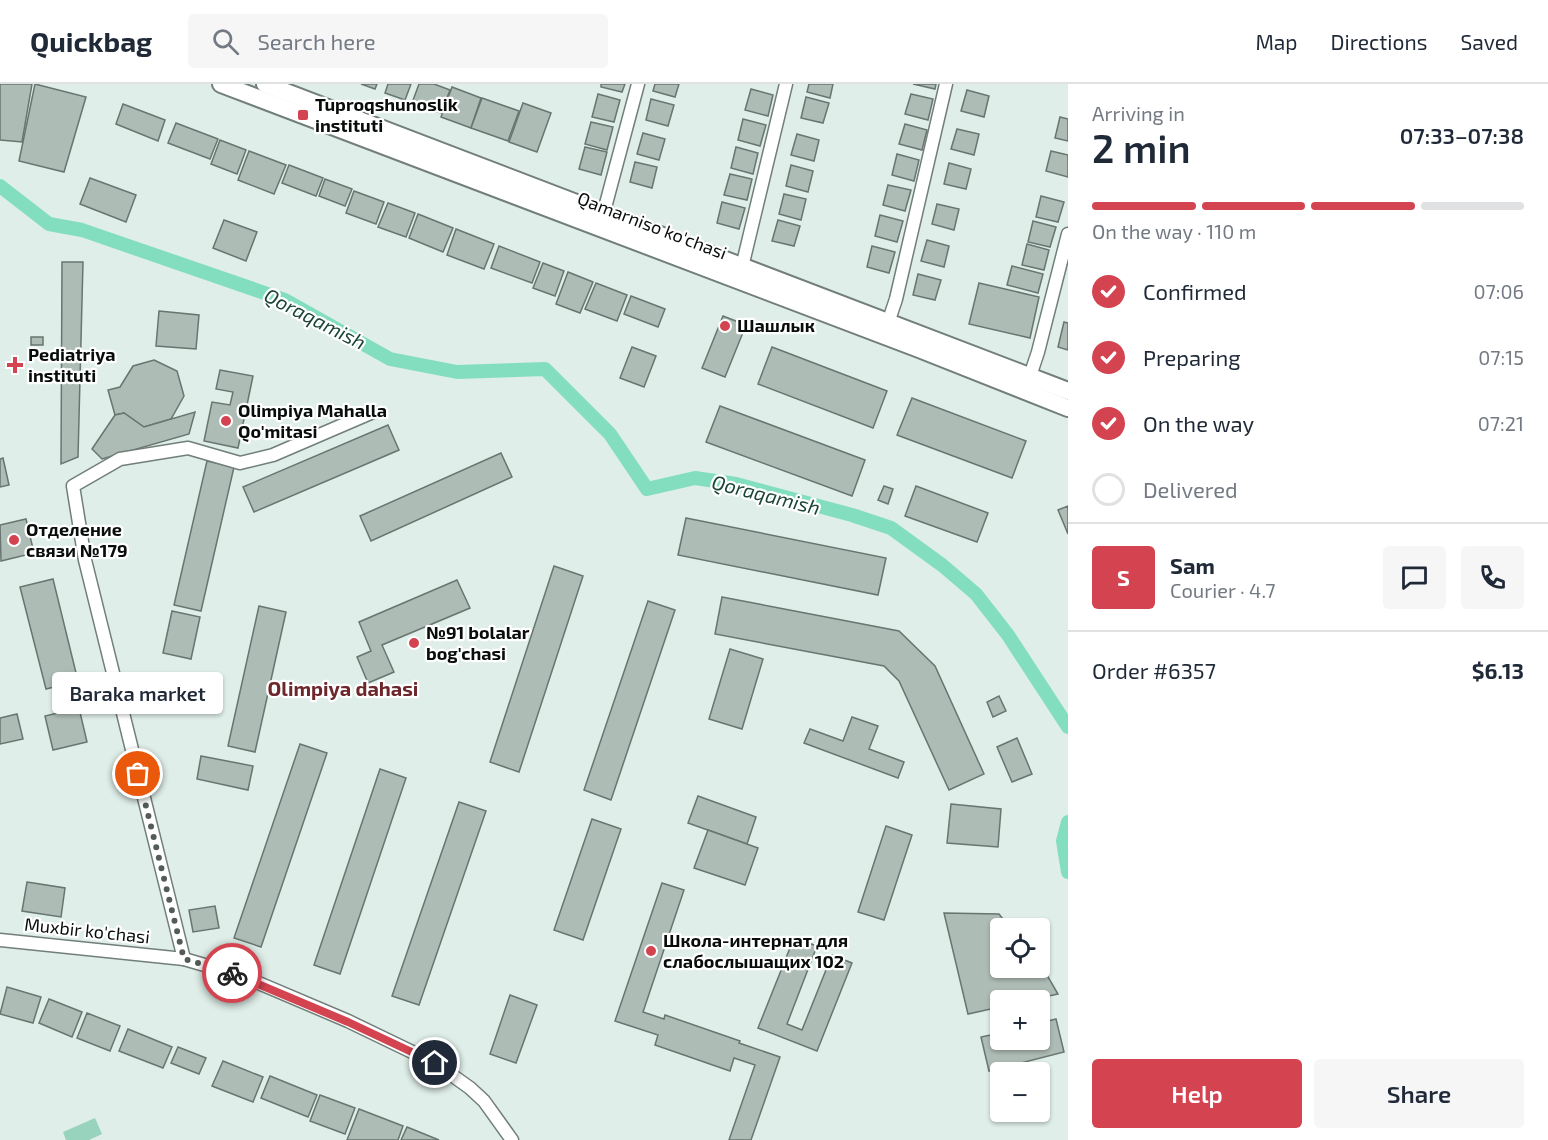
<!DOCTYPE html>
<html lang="en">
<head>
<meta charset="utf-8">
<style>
	body { margin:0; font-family:"Exo 2",sans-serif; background:#f6f6f7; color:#1f2937; height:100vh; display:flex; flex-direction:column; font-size:22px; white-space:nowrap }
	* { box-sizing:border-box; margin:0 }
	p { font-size:20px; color:#747a83 }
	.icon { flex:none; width:33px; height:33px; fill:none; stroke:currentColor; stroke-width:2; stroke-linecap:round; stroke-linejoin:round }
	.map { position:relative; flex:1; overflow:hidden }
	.sheet { display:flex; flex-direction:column; background:#fff; width:480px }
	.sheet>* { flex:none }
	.buttons { position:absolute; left:990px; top:834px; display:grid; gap:12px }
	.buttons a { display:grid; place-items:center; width:60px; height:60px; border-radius:6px; background:#fff; box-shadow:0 2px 4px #0004; font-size:30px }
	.pin { position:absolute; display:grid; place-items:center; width:51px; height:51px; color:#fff; margin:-26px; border:3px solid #fff; border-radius:50%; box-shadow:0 2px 6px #0007 }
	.courier { position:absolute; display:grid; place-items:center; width:60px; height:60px; margin:-30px; border:4px solid #d34350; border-radius:50%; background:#fff; color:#222; box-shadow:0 2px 8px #0007 }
	.bubble { position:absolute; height:42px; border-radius:6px; background:#fff; box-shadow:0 2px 4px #0004; font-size:20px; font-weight:600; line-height:42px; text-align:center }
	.summary em { font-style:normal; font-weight:600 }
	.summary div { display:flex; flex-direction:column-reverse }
	.summary { display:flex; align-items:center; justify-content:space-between; height:102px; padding:0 24px }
	h1 { font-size:39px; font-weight:600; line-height:45px }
	.bar { display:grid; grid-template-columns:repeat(4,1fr); gap:9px 6px; align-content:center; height:72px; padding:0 24px }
	.bar i { height:8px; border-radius:4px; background:#e0e1e3 }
	.bar .active { background:#d34350 }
	.bar p { grid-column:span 4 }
	.line { display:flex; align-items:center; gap:15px; padding:0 24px; border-top:2px solid #e0e1e3 }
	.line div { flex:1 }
	.round { display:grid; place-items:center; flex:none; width:63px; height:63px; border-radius:6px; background:#f6f6f7 }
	ol { padding:0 24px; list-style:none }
	li { display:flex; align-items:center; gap:18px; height:66px }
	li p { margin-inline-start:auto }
	li .icon { padding:6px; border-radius:50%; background:#d34350; color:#fff; stroke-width:4 }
	li:last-child { color:#747a83 }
	li i { width:33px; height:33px; border:3px solid #e0e1e3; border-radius:50% }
	.cta { display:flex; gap:12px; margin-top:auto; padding:12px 24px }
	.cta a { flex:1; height:69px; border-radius:6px; background:#d34350; color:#fff; font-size:24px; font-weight:600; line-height:69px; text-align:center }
	.cta a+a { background:#f6f6f7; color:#1f2937 }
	header { display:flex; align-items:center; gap:36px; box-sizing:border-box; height:84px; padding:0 30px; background:#fff; border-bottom:2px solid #e0e1e3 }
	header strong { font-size:28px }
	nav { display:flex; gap:33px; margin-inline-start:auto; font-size:21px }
	.search { width:420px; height:54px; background:#f6f6f7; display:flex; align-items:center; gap:15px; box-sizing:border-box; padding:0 21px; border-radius:6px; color:#747a83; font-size:22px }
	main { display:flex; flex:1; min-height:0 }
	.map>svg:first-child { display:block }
</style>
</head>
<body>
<header>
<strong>Quickbag</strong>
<div class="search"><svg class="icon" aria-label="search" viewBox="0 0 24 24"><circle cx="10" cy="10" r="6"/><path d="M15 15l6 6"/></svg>Search here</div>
<nav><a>Map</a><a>Directions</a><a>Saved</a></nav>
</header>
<main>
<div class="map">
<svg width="1068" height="1056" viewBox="0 0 1068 1056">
	<rect width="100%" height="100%" fill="#dfeee8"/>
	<polygon fill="#98d3bd" points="95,1034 102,1050 89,1056 66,1056 63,1048"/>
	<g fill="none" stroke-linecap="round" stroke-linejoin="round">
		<g stroke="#82debe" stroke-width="14">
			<polyline points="0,102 49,140 82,146 285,216 390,275 457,288 545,285 610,350 647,405 695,394 736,400 852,431 891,444 942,481 976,510 1008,551 1068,643"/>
			<polyline points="1068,738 1063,757 1068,788"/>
		</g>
	</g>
	<g fill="#aebcb6" stroke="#687570" stroke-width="1.5">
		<polygon points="0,0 32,0 22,58 0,56"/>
		<polygon points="35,0 86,13 64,88 19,77"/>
		<polygon points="361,0 377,0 375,5"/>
		<polygon points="388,0 411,0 405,16 385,9"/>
		<polygon points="419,0 434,0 450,6 441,29 412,19"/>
		<polygon points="601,0 625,0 622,8 601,3"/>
		<polygon points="655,0 679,0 675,13 653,7"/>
		<polygon points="809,0 833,0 830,14 807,8"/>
		<polygon points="913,0 936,0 935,5"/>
		<polygon points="452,3 481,14 471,44 441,33"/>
		<polygon points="751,5 773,11 768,32 745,26"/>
		<polygon points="967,6 989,12 984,33 961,27"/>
		<polygon points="598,10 620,16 614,38 592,33"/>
		<polygon points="911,10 933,15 928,36 905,30"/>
		<polygon points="806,13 829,19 823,39 801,34"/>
		<polygon points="482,14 519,27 508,57 471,44"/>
		<polygon points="651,15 674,21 668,42 646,36"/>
		<polygon points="523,19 551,29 537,68 509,58"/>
		<polygon points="123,20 165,36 158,57 116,40"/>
		<polygon points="1060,33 1068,35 1068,57 1055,54"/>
		<polygon points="743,35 766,41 760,62 738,56"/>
		<polygon points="591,38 613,43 607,66 585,60"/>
		<polygon points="176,39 218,55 210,75 168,59"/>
		<polygon points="905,40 927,46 922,66 899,60"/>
		<polygon points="957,45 979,50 974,71 951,65"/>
		<polygon points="643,49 665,55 659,76 637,70"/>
		<polygon points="797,50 819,56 814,77 791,71"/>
		<polygon points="220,56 246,66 237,90 211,80"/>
		<polygon points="585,63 607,68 601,91 579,85"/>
		<polygon points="736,63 758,69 753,90 731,84"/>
		<polygon points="249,67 286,81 274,110 238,96"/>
		<polygon points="1051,67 1068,71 1068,93 1046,87"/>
		<polygon points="897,70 919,76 914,97 892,91"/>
		<polygon points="635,78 657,83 652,104 630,98"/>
		<polygon points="949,79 971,85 966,105 944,100"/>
		<polygon points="289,81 323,94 316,112 282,99"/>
		<polygon points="791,81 813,87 808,108 786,102"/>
		<polygon points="730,90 752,95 747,116 724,111"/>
		<polygon points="90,94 136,111 126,138 80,120"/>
		<polygon points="325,95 352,105 345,122 319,112"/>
		<polygon points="888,101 911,106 905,127 883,121"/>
		<polygon points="354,107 384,118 376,140 346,129"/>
		<polygon points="784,110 806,115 801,136 779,130"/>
		<polygon points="1041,112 1064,118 1058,138 1036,133"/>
		<polygon points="722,118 745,124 739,145 717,139"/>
		<polygon points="388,119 415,129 406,153 378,143"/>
		<polygon points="937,120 959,125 954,146 932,140"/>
		<polygon points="418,130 453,144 443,168 409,154"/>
		<polygon points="880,131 903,137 897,158 875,152"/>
		<polygon points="224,136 257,148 246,177 213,164"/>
		<polygon points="778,136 800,142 794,162 772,157"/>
		<polygon points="1033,137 1056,143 1050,163 1028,158"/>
		<polygon points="456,145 494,160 484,185 447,171"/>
		<polygon points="927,156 949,162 944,183 921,177"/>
		<polygon points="1027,160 1049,166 1044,186 1022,181"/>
		<polygon points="499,162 540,178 532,199 491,184"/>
		<polygon points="872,162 895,168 889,189 867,183"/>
		<polygon points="62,178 83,178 78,373 61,380"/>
		<polygon points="543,179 564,187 555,212 533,204"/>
		<polygon points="1012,182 1043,190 1038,209 1007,201"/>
		<polygon points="568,188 593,198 580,229 556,220"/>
		<polygon points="918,190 941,196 935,216 913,211"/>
		<polygon points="596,199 627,211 617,237 585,225"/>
		<polygon points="979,199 1039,213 1030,254 969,240"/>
		<polygon points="631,212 665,225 658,243 624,230"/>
		<polygon points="159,227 199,231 196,265 156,262"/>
		<polygon points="723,232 746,241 725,293 702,284"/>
		<polygon points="1064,238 1068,239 1068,266 1058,263"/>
		<rect x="31" y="253" width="12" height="8"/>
		<polygon points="632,263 656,272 644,303 620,294"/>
		<polygon points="772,263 887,307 873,344 758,300"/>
		<polygon points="154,276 177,287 184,312 171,335 144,343 124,329 115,331 108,306 120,303 133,282"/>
		<polygon points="220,286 253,292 238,364 204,357 212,318 230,321 233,308 216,305"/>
		<polygon points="912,314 1026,357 1012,394 897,351"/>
		<polygon points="720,322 865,376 852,412 706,358"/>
		<polygon points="195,328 189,350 102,375 92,365 115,331 124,329 144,343"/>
		<polygon points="388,341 399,366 254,428 243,403"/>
		<polygon points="501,369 512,393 371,457 360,432"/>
		<polygon points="3,374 9,401 0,403 0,375"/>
		<polygon points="207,377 234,383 201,527 174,521"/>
		<polygon points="884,402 893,405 888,420 878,416"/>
		<polygon points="916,402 988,429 977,458 905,432"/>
		<polygon points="1068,422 1068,450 1058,426"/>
		<polygon points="686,434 886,474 878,511 678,471"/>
		<polygon points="26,435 34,469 1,477 0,441"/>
		<polygon points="554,482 583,492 519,688 490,678"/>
		<polygon points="53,495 78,597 46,605 20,503"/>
		<polygon points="457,496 470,524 382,561 394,588 368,599 357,573 371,567 359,538"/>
		<polygon points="722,513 899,547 935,582 984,690 949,706 899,597 884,582 715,550"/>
		<polygon points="648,517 675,526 611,716 584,706"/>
		<polygon points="259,522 286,528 255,668 228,662"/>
		<polygon points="172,527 200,533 191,575 163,569"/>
		<polygon points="730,565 763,575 742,645 709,635"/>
		<polygon points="999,612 1006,627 993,633 987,618"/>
		<polygon points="79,624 87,658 53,666 45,632"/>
		<polygon points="17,630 23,655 0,660 0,634"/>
		<polygon points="852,633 878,642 869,665 904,678 898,694 804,659 810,645 843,657"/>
		<polygon points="1017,654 1032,690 1012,698 997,663"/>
		<polygon points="300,660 327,669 261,863 234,854"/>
		<polygon points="201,672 253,682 248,706 197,695"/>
		<polygon points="380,685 406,694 340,890 314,881"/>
		<polygon points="698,712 756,733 747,760 688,739"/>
		<polygon points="459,718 486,727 419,921 392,912"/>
		<polygon points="951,720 1001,725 998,763 947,759"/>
		<polygon points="592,735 621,745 583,856 554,846"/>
		<polygon points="886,742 912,751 884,836 858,828"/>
		<polygon points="708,746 758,764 745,801 694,784"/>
		<polygon points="27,798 65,804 61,833 22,827"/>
		<polygon points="662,799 684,806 643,928 664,935 665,931 740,957 739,959 780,973 751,1056 729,1056 755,981 734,974 730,987 655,961 658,951 615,937"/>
		<polygon points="215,822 219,844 193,848 189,826"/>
		<polygon points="944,829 999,830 1010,844 1000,844 1000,884 1040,884 1040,879 1058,910 1031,916 1000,916 1000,923 968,930"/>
		<polygon points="794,854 817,862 787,940 802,946 832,871 852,879 817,967 758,944"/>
		<polygon points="7,903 41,913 33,939 0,930"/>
		<polygon points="510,911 537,921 516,979 490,970"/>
		<polygon points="49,915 82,928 72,953 39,939"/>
		<polygon points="87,929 120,942 110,967 77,954"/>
		<polygon points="1056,935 1064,968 989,987 981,953 1000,949 1000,956 1040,956 1040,939"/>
		<polygon points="128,945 172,963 163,984 119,967"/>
		<polygon points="178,963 206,974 199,990 171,979"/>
		<polygon points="223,977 263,993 253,1018 212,1002"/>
		<polygon points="270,992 317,1011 308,1033 261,1014"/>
		<polygon points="320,1011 355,1024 345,1050 310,1037"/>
		<polygon points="359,1025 403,1042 398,1056 347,1056"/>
		<polygon points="407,1043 439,1056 401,1056"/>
	</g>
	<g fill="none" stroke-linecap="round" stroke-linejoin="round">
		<defs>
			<g id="minor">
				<polyline points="603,131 638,0"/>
				<polyline points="742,183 786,0"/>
				<polyline points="888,239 896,215 946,0"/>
				<polyline points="1030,292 1038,268 1068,150"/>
				<polyline points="0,856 184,875 242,892 348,937 435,979 470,1004 484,1017 512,1056"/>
				<polyline points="184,875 85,476 73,402 120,375 188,364 240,379 273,371 373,328"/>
			</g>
			<g id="secondary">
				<polyline points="221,0 919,265 1068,324"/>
				<polyline points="265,0 1068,307"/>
			</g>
		</defs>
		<use href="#minor" stroke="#717e79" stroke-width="15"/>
		<use href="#secondary" stroke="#717e79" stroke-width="20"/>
		<use href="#minor" stroke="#fff" stroke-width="12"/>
		<use href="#secondary" stroke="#fff" stroke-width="16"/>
	</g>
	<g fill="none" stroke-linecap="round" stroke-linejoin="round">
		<polyline stroke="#535c58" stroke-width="6" stroke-dasharray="0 10.8" points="138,690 184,875 232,889"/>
		<polyline stroke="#d34350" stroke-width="8" points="232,889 348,938 435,979"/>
	</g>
	<g fill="#d34350" stroke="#fff" stroke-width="2">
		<rect x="297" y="25" width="12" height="12" rx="3"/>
		<circle cx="725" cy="242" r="6"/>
		<path d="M12 272h6v6h6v6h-6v6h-6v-6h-6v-6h6z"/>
		<circle cx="226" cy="337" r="6"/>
		<circle cx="14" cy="456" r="6"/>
		<circle cx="414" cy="559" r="6"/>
		<circle cx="651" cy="867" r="6"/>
	</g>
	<g text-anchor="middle" stroke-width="4.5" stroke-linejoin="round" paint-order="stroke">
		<g font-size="18" font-weight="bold" fill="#080d0b" stroke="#fff" text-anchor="start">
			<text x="315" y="27">Tuproqshunoslik<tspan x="315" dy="21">instituti</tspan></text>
			<text x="737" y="248">Шашлык</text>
			<text x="28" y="277">Pediatriya<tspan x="28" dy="21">instituti</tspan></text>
			<text x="238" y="333">Olimpiya Mahalla<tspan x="238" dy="21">Qo'mitasi</tspan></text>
			<text x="26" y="452">Отделение<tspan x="26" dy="21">связи №179</tspan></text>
			<text x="426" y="555">№91 bolalar<tspan x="426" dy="21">bog'chasi</tspan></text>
			<text x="663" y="863">Школа-интернат для<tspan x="663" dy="21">слабослышащих 102</tspan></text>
		</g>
		<g font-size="18" fill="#080d0b" stroke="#fff">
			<text transform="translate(652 142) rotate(21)" y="6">Qamarniso ko'chasi</text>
			<text transform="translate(87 847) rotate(6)" y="6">Muxbir ko'chasi</text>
		</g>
		<g font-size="20" font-style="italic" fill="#1c4537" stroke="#fff">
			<text transform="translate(315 235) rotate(27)" y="7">Qoraqamish</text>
			<text transform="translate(766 411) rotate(14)" y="7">Qoraqamish</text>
		</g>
		<g font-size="20" font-weight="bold" fill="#6d272b" stroke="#fff">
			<text x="343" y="612">Olimpiya dahasi</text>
		</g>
	</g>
</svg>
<div class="buttons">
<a><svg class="icon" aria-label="locate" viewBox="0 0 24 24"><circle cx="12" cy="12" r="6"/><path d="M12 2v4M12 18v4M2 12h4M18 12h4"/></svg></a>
<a>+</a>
<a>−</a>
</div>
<div class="pin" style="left:138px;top:690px;background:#ea580c"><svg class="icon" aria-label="bag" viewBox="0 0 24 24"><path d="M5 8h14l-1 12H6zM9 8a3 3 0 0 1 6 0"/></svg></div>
<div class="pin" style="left:435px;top:979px;background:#1f2937"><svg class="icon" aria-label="home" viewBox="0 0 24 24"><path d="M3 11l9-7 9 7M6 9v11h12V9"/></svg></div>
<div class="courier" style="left:232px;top:889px"><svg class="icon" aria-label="bike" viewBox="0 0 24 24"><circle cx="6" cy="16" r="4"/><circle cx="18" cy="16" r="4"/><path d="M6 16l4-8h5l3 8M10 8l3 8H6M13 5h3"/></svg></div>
<div class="bubble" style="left:52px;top:588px;width:171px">Baraka market</div>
</div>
<section class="sheet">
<div class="summary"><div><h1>2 min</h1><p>Arriving in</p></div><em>07:33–07:38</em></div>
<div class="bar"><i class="active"></i><i class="active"></i><i class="active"></i><i></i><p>On the way · 110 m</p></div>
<ol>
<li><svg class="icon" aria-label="check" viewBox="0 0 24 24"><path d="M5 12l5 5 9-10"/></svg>Confirmed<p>07:06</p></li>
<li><svg class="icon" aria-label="check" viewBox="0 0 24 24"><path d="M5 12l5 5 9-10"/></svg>Preparing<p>07:15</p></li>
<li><svg class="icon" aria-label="check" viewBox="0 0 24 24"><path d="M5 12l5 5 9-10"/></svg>On the way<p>07:21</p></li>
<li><i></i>Delivered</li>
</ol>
<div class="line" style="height:108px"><b class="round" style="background:#d34350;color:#fff">S</b><div><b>Sam</b><p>Courier · 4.7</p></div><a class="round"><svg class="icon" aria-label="chat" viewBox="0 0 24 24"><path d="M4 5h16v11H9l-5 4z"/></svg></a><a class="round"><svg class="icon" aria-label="phone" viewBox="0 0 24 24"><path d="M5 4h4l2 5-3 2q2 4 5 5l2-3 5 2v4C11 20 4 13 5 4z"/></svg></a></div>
<div class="line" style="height:78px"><div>Order #6357</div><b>$6.13</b></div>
<div class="cta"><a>Help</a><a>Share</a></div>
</section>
</main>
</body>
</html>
